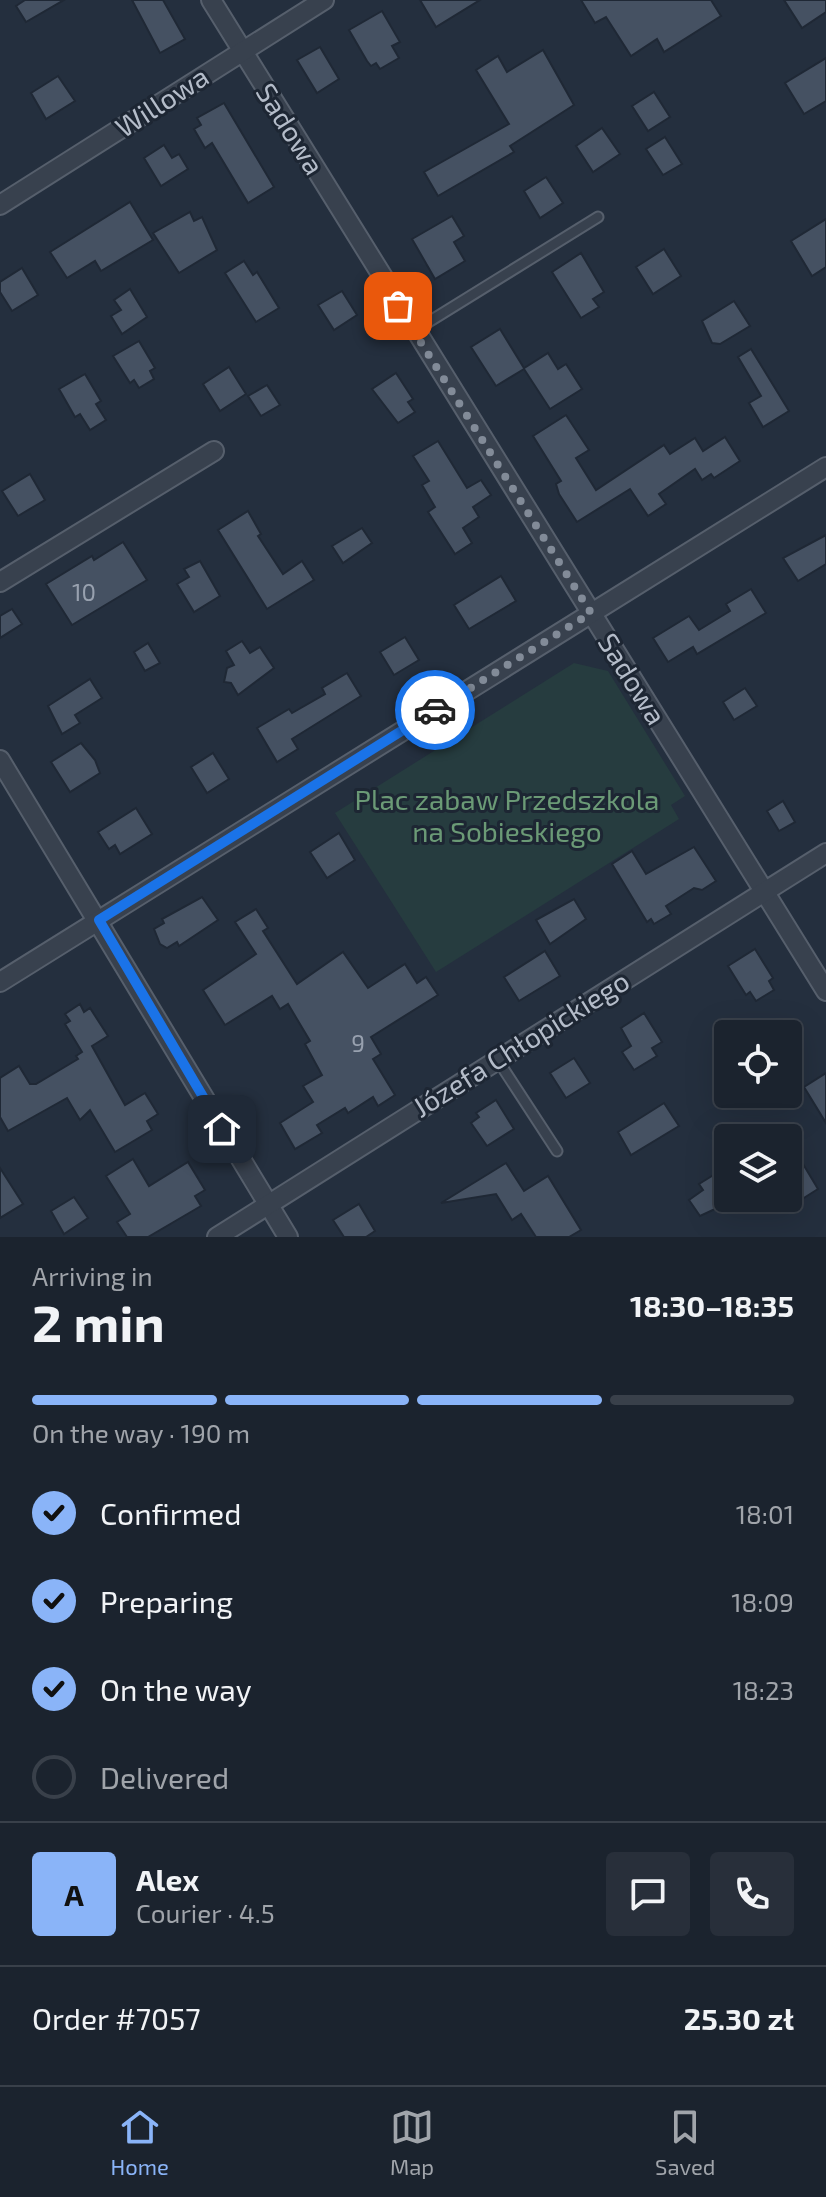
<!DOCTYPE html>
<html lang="en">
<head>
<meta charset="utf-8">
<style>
	body { margin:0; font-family:"Exo 2",sans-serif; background:#282f3a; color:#f1f3f6; height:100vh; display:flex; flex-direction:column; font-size:30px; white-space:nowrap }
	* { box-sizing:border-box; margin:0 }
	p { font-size:26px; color:#a0a4aa }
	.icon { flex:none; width:44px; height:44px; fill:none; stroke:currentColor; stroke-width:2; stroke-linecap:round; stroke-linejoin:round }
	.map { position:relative; height:1237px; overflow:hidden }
	.panel { display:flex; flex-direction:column; background:#1b232e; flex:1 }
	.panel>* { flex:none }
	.fabs { position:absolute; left:714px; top:1020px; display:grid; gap:16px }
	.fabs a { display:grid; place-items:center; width:88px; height:88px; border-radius:8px; background:#1b232e; box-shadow:0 8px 32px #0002,0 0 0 2px #39404a; font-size:40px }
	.pin { position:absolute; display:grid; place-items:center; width:68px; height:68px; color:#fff; margin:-34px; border-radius:16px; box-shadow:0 4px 12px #0006 }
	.courier { position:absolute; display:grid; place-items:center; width:80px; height:80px; margin:-40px; border:6px solid #1a73e8; border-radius:50%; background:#fff; color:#222; box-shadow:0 2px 10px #0007 }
	.headline em { font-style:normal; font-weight:700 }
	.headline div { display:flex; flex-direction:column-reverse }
	.headline { display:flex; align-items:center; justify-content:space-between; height:136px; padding:0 32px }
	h1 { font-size:52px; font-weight:700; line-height:60px }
	.bar { display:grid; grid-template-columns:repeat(4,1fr); gap:12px 8px; align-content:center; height:96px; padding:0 32px }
	.bar i { height:10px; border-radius:6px; background:#39404a }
	.bar .current { background:#8ab4f8 }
	.bar p { grid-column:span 4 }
	.line { display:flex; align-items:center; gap:20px; padding:0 32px; border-top:2px solid #39404a }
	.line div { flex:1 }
	.round { display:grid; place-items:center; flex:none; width:84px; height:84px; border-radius:8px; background:#282f3a }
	ol { padding:0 32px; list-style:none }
	li { display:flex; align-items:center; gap:24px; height:88px }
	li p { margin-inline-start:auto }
	li .icon { padding:8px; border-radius:50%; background:#8ab4f8; color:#111; stroke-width:4 }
	li:last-child { color:#a0a4aa }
	li i { width:44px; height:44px; border:4px solid #39404a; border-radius:50% }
	.tab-bar { display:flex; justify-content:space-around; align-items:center; height:112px; border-top:2px solid #39404a; background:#1b232e; font-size:22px; color:#a0a4aa }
	.tab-bar a { display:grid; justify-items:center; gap:4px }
	.tab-bar .current { color:#8ab4f8 }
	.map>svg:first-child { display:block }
</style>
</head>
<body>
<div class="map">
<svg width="826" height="1237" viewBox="0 0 826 1237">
	<rect width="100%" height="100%" fill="#242f3e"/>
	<polygon fill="#263c3f" points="574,663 608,671 685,796 671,805 679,819 436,972 335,813"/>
	<g fill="#455162" stroke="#1f2835" stroke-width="2">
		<polygon points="25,0 64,0 26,22 16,6"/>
		<polygon points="132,0 163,0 185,39 160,53"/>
		<polygon points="420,0 480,0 436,27"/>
		<polygon points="581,0 711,0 721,16 664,52 657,39 631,56 606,17 595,23"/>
		<polygon points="784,0 826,0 826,12 802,28"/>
		<polygon points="382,11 400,42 392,46 399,58 380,69 376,63 371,66 367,61 349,30"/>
		<polygon points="320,47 339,79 317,93 297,60"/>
		<polygon points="543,50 574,105 510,146 514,152 438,196 424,172 509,124 476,70 498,56 507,72"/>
		<polygon points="826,58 826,101 804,114 785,83"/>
		<polygon points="58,76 75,101 46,119 31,93"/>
		<polygon points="654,92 670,117 648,131 632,106"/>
		<polygon points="224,103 274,187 248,203 212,143 205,148 194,129 201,125 197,118"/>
		<polygon points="602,128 620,154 593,172 576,146"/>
		<polygon points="665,137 682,164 663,175 646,149"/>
		<polygon points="164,145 172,158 179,154 188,169 161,186 144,158"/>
		<polygon points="546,177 563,203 540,218 524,191"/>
		<polygon points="130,202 153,240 101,271 95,261 67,278 50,252"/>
		<polygon points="190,212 194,221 202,217 217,250 179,273 153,233"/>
		<polygon points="452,216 464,236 454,242 465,261 435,279 412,239"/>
		<polygon points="826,219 826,267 812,276 791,241"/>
		<polygon points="664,249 681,276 653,294 636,267"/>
		<polygon points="581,253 604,292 593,299 599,307 581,318 552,272"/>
		<polygon points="244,261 253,275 257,272 279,308 256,322 225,273"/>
		<polygon points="22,268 38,295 12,311 0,292 0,282"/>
		<polygon points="130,289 147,317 122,334 111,316 121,310 114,300"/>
		<polygon points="342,291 357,315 334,330 318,305"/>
		<polygon points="734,301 750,326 720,344 712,343 702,321"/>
		<polygon points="500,329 524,368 548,353 558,369 566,364 582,389 550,409 524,369 496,386 471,347"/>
		<polygon points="139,341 155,368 150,371 154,379 139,388 134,380 130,383 113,356"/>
		<polygon points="751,349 789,411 763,427 749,403 761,396 738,357"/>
		<polygon points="229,367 246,394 220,411 203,384"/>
		<polygon points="396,373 413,399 408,402 415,412 398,423 372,389"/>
		<polygon points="85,374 101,401 96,404 106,420 90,430 80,414 75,417 59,389"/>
		<polygon points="267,385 280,405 261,416 248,396"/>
		<polygon points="566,415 589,450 576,458 596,490 664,445 670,454 695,438 703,451 725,437 740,461 714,478 711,474 702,480 695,469 659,494 666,504 648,516 630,489 577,522 559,494 556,484 561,481 533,436"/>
		<polygon points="438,441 467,488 481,480 491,495 473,507 479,517 463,528 472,543 455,554 428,512 435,507 422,485 429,481 413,456"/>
		<polygon points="30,474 45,500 18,516 2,491"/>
		<polygon points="248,511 261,534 258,536 283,574 302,561 314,580 267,609 218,530"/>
		<polygon points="362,528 372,543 343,563 332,546"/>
		<polygon points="826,535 826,564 798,581 783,558"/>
		<polygon points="123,542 147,580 72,625 46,584 92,556 94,560"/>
		<polygon points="200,561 220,596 194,612 177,584 189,577 184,569"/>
		<polygon points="501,576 516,601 469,629 454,605"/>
		<polygon points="751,589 766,613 697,654 693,647 668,662 653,638 689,616 699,630 730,611 726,604"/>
		<polygon points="12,609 22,624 0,638 0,616"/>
		<polygon points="405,637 419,660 394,675 380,652"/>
		<polygon points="242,641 250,653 260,647 274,668 238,695 231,683 224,682 227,668 234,665 226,651"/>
		<polygon points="148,643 160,663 145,671 134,652"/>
		<polygon points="347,673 361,696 292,739 298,749 277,762 257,728 289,709 292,713 325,694 322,688"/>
		<polygon points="90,679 102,698 75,715 80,723 62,734 48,706"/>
		<polygon points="745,688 757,706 734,720 723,702"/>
		<polygon points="81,743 95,760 100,773 70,792 51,762"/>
		<polygon points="213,753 229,779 207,793 191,767"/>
		<polygon points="783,801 795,822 779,831 767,811"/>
		<polygon points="136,808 152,834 120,854 115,845 109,849 98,832"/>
		<polygon points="339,833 355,860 327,878 310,852"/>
		<polygon points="694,847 716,881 702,890 694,888 666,906 671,914 654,924 651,919 647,922 612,864 632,851 646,874"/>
		<polygon points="202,897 218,920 179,946 177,942 167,948 160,944 154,929 164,923 162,919"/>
		<polygon points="574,899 586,919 550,944 536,920"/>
		<polygon points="256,909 268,928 263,931 297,984 343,952 368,988 405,964 417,983 426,977 438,995 371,1037 381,1054 373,1059 395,1095 378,1106 373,1097 348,1113 345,1108 317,1125 322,1133 295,1149 280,1123 313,1102 303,1086 322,1075 305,1044 310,1041 288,1004 280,1009 272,996 225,1025 203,990 256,954 235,922"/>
		<polygon points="755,949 773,978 769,981 774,990 756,1001 750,992 746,995 728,966"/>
		<polygon points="545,951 560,976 519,1001 504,977"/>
		<polygon points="80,1004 84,1012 90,1008 108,1036 92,1046 125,1105 145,1093 158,1114 147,1121 152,1130 115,1152 90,1110 80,1120 67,1098 8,1131 0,1117 0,1078 19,1066 30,1084 36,1084 78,1059 76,1056 82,1052 65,1024 70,1021 65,1014"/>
		<polygon points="644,1013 662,1042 652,1048 657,1056 634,1070 622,1052 631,1046 621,1028"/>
		<polygon points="574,1058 590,1083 566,1098 550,1073"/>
		<polygon points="826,1073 826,1123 804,1087"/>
		<polygon points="496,1100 514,1129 487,1146 471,1123 479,1117 476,1113"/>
		<polygon points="664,1103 679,1126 631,1155 618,1132"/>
		<polygon points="788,1139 818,1189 788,1208"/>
		<polygon points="133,1159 149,1186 188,1162 205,1190 195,1196 201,1206 148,1237 127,1237 117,1222 130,1214 106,1176"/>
		<polygon points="506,1163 524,1191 548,1176 581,1230 569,1237 536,1237 521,1214 512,1220 496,1194 441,1203"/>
		<polygon points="728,1166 728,1203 700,1216 689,1200 703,1190 699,1184"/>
		<polygon points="0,1168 23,1204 0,1218"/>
		<polygon points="74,1197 88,1218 64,1234 51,1211"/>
		<polygon points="359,1204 375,1231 366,1237 344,1237 333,1220"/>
	</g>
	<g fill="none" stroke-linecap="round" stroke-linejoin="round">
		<defs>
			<g id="lane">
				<polyline points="414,331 598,217"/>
				<polyline points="497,1059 557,1151"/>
			</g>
			<g id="street">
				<polyline points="211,0 826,991"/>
				<polyline points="0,205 324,0"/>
				<polyline points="0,582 214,451"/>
				<polyline points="0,760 288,1237"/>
				<polyline points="0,982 826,467"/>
				<polyline points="217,1237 826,853"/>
			</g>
		</defs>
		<use href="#lane" stroke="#565f6c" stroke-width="13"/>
		<use href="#street" stroke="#565f6c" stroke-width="22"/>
		<use href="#lane" stroke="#38414e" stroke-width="9"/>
		<use href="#street" stroke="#38414e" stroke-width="18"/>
	</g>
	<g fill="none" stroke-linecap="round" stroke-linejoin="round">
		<polyline stroke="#828b98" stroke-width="8" stroke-dasharray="0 14.4" points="398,306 591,613 435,710"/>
		<polyline stroke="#1a73e8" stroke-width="10" points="222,1129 99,920 435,710"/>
	</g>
	<g text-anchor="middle" stroke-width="6" stroke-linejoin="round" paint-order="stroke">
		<g font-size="24" fill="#98a1af">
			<text x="84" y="601">10</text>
			<text x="358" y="1052">9</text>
		</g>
		<g font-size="28" fill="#b4bcc9" stroke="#1d2633">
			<text transform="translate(162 102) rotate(-33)" y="10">Willowa</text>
			<text transform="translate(290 129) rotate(58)" y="10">Sadowa</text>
			<text transform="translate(632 679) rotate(58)" y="10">Sadowa</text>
			<text transform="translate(521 1044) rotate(-32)" y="10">Józefa Chłopickiego</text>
		</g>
		<g font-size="28" fill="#6b9a76" stroke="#1d2633">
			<text x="507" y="810">Plac zabaw Przedszkola<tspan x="507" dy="32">na Sobieskiego</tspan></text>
		</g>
	</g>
</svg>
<div class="fabs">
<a><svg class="icon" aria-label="locate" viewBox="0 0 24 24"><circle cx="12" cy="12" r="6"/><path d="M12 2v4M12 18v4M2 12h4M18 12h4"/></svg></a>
<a><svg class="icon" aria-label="layers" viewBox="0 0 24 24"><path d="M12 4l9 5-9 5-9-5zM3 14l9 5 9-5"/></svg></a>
</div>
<div class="pin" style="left:398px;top:306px;background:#ea580c"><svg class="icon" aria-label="bag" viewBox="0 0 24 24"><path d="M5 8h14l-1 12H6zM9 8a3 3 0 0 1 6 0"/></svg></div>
<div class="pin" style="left:222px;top:1129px;background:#1f2937"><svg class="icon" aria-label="home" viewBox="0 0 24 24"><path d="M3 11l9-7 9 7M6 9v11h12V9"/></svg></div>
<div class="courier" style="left:435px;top:710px"><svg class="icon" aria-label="car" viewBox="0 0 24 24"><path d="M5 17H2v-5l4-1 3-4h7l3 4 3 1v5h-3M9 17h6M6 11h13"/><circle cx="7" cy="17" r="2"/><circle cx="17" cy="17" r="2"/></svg></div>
</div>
<section class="panel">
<div class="headline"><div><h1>2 min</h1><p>Arriving in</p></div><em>18:30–18:35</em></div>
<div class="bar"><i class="current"></i><i class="current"></i><i class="current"></i><i></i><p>On the way · 190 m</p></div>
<ol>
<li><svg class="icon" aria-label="check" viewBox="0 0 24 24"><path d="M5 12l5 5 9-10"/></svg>Confirmed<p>18:01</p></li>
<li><svg class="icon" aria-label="check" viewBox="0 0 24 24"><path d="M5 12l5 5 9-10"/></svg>Preparing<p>18:09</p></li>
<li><svg class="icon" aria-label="check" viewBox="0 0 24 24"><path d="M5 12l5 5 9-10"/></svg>On the way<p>18:23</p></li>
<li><i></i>Delivered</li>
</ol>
<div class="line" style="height:144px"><b class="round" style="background:#8ab4f8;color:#111">A</b><div><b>Alex</b><p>Courier · 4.5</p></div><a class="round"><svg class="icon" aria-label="chat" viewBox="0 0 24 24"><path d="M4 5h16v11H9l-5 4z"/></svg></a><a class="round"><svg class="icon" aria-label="phone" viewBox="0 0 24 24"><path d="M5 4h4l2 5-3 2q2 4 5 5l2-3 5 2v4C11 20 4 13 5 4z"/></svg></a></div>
<div class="line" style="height:104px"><div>Order #7057</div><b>25.30 zł</b></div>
</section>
<nav class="tab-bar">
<a class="current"><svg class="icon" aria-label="home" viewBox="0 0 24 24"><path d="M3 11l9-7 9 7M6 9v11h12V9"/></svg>Home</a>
<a><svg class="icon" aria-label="map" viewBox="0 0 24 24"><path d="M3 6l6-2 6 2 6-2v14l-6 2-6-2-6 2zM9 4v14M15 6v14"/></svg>Map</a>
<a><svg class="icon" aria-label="saved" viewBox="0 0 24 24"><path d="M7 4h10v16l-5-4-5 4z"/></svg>Saved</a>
</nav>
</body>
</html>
